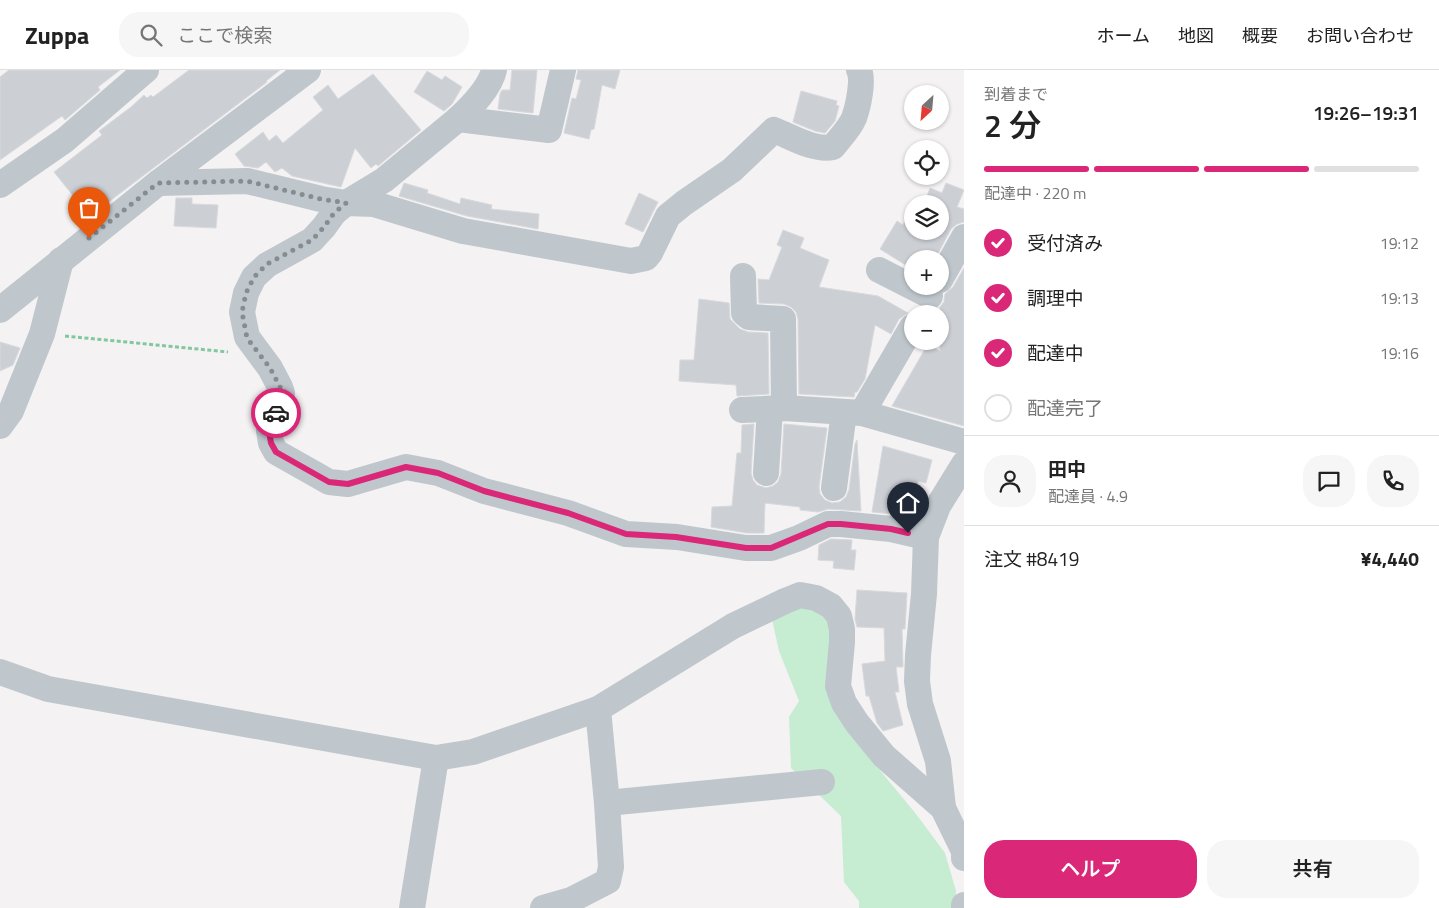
<!DOCTYPE html>
<html lang="ja">
<head>
<meta charset="utf-8">
<style>
	body { margin:0; font-family:"Titillium Web","Noto Sans JP",sans-serif; background:#f6f6f6; color:#222; height:100vh; display:flex; flex-direction:column; font-size:19px; white-space:nowrap }
	* { box-sizing:border-box; margin:0 }
	p { font-size:16px; color:#767676 }
	.icon { flex:none; width:28px; height:28px; fill:none; stroke:currentColor; stroke-width:2; stroke-linecap:round; stroke-linejoin:round }
	.map { position:relative; flex:1; overflow:hidden }
	.details { display:flex; flex-direction:column; background:#fff; width:475px }
	.details>* { flex:none }
	.needle { width:32px; rotate:206deg }
	.fabs { position:absolute; left:904px; top:15px; display:grid; gap:10px }
	.fabs a { display:grid; place-items:center; width:45px; height:45px; border-radius:50%; background:#fff; box-shadow:0 1px 4px #0004; font-size:25px }
	.pin { position:absolute; display:grid; place-items:center; width:42px; height:42px; color:#fff; margin:-51px -21px; border-radius:50% 50% 50% 0; rotate:-45deg; box-shadow:0 0 5px #0007 }
	.pin .icon { rotate:45deg }
	.courier { position:absolute; display:grid; place-items:center; width:50px; height:50px; margin:-25px; border:4px solid #db2777; border-radius:50%; background:#fff; color:#222; box-shadow:0 1px 6px #0007 }
	.headline em { font-style:normal; font-weight:600 }
	.headline div { display:flex; flex-direction:column-reverse }
	.headline { display:flex; align-items:center; justify-content:space-between; height:85px; padding:0 20px }
	h1 { font-size:32px; font-weight:600; line-height:38px }
	.bar { display:grid; grid-template-columns:repeat(4,1fr); gap:8px 5px; align-content:center; height:60px; padding:0 20px }
	.bar i { height:6px; border-radius:4px; background:#e0e0e0 }
	.bar .active { background:#db2777 }
	.bar p { grid-column:span 4 }
	.line { display:flex; align-items:center; gap:12px; padding:0 20px; border-top:1px solid #e0e0e0 }
	.line div { flex:1 }
	.round { display:grid; place-items:center; flex:none; width:52px; height:52px; border-radius:20px; background:#f6f6f6 }
	ol { padding:0 20px; list-style:none }
	li { display:flex; align-items:center; gap:15px; height:55px }
	li p { margin-inline-start:auto }
	li .icon { padding:5px; border-radius:50%; background:#db2777; color:#fff; stroke-width:4 }
	li:last-child { color:#767676 }
	li i { width:28px; height:28px; border:2px solid #e0e0e0; border-radius:50% }
	.cta { display:flex; gap:10px; margin-top:auto; padding:10px 20px }
	.cta a { flex:1; height:58px; border-radius:20px; background:#db2777; color:#fff; font-size:20px; font-weight:600; line-height:58px; text-align:center }
	.cta a+a { background:#f6f6f6; color:#222 }
	header { display:flex; align-items:center; gap:30px; box-sizing:border-box; height:70px; padding:0 25px; background:#fff; border-bottom:1px solid #e0e0e0 }
	header strong { font-size:24px }
	nav { display:flex; gap:28px; margin-inline-start:auto; font-size:18px }
	.search { width:350px; height:45px; background:#f6f6f6; display:flex; align-items:center; gap:12px; box-sizing:border-box; padding:0 18px; border-radius:20px; color:#767676; font-size:19px }
	main { display:flex; flex:1; min-height:0 }
	.map>svg:first-child { display:block }
</style>
</head>
<body>
<header>
<strong>Zuppa</strong>
<div class="search"><svg class="icon" aria-label="search" viewBox="0 0 24 24"><circle cx="10" cy="10" r="6"/><path d="M15 15l6 6"/></svg>ここで検索</div>
<nav><a>ホーム</a><a>地図</a><a>概要</a><a>お問い合わせ</a></nav>
</header>
<main>
<div class="map">
<svg width="964" height="838" viewBox="0 0 964 838">
	<rect width="100%" height="100%" fill="#f4f2f2"/>
	<polygon fill="#c6ecd2" points="813,536 832,555 864,681 916,744 945,783 956,821 955,838 859,838 859,831 844,812 841,746 791,698 789,647 799,631 779,581 772,549 778,540"/>
	<g fill="#cccfd4" stroke="#d7d9dc">
		<polygon points="9,0 120,0 98,17 100,20 65,50 62,46 0,90 0,7"/>
		<polygon points="189,0 280,0 266,11 267,12 86,149 71,131 75,128 54,102 102,65 99,61 131,37 144,25 147,28 151,25 153,27"/>
		<polygon points="512,0 537,0 533,43 498,39 500,24 502,20 510,20"/>
		<polygon points="578,0 620,0 615,19 602,15 594,59 591,60 589,69 564,63 572,28 576,29 581,10 576,9"/>
		<polygon points="427,1 442,10 445,6 462,17 452,34 444,41 414,22"/>
		<polygon points="373,4 421,60 378,96 376,94 371,98 355,78 341,117 292,106 282,98 275,102 266,92 258,98 244,96 235,84 263,62 269,71 276,65 283,73 323,40 313,27 328,15 338,29"/>
		<polygon points="801,21 837,31 836,35 839,36 835,51 825,63 815,61 793,52"/>
		<polygon points="404,113 428,120 427,123 460,134 461,128 492,135 491,139 539,144 538,159 467,146 399,126"/>
		<polygon points="946,113 964,120 957,137 964,139 964,152 957,154 951,159 935,189 912,189 912,199 880,179 897,151 903,155 906,149 912,153 912,161 940,161 940,134 924,134 930,118 942,123"/>
		<polygon points="639,123 658,132 643,162 625,154"/>
		<polygon points="176,128 192,128 192,134 218,135 216,158 174,156"/>
		<polygon points="783,160 804,168 800,178 829,190 819,217 878,226 908,243 899,249 891,264 875,255 865,309 857,322 855,322 854,327 799,324 798,249 796,242 791,237 784,234 759,233 758,209 769,210 782,177 777,175"/>
		<polygon points="964,198 964,356 892,336 928,274 940,281 940,237 944,232 945,224 953,217"/>
		<polygon points="699,229 729,233 730,249 740,259 748,262 768,263 769,324 737,326 736,315 679,311 680,290 694,290"/>
		<polygon points="0,272 20,278 13,295 0,301"/>
		<polygon points="754,354 751,403 753,410 757,415 766,418 773,416 778,412 781,404 784,354 827,358 819,417 820,424 825,430 832,433 840,432 846,427 849,420 855,374 857,370 861,441 828,439 818,442 800,440 800,437 765,433 764,463 747,463 711,457 712,437 732,436 737,383 741,383 742,355"/>
		<polygon points="883,376 932,390 926,413 918,411 914,449 894,444 872,442"/>
		<polygon points="831,469 852,470 851,480 856,480 854,500 833,498 834,491 818,490 819,475"/>
		<polygon points="857,520 907,523 905,559 902,559 903,597 896,597 899,622 895,622 903,655 883,661 877,653 869,626 866,626 862,594 885,591 884,558 857,557 855,549"/>
	</g>
	<g fill="none" stroke-linecap="round" stroke-linejoin="round">
		<polyline stroke="#81c79f" stroke-width="3" stroke-dasharray="4 2.5" stroke-linecap="butt" points="65,266 228,282"/>
		<g stroke="#bfc7cd" stroke-width="26">
			<path d="M494 0C490 18 472 36 458 49L384 110 346 133 334 143 324 157 312 170 267 195 254 207 246 223 242 242 247 267 270 298 280 317 282 323 269 361 271 373 276 382 329 412 348 414 406 397 438 403 484 421 568 443 626 464 677 467 746 478H771L799 468 828 454H841L891 459 926 467"/>
			<polyline points="458,49 549,60 563,0"/>
			<path d="M158 113 247 111 321 129 346 133 374 134 463 161 631 191 646 188 650 183 668 146 684 133 732 100 774 60C792 67 814 81 833 77 840 68 850 58 854 48 858 37 864 10 859 0"/>
			<polyline points="0,115 65,70 146,0"/>
			<polyline points="879,200 930,226"/>
			<polyline points="743,206 744,243 749,247 783,249 784,338"/>
			<polyline points="940,210 964,167"/>
			<polyline points="0,240 158,113 308,0"/>
			<polyline points="742,340 784,338 862,343 964,372"/>
			<polyline points="862,343 912,257"/>
			<polyline points="0,356 11,341 42,264 61,190"/>
			<polyline points="766,403 770,339"/>
			<polyline points="834,418 844,342"/>
			<polyline points="0,602 48,619 436,688 473,682 598,639 733,556 785,531 800,525 816,528 831,536 839,546 842,559 842,572 838,616 844,633 857,653 884,686 943,738 964,781 964,788"/>
			<polyline points="598,639 607,733 822,712"/>
			<polyline points="943,738 938,691 920,634 917,611 918,585 924,524 926,467 938,436 964,394"/>
			<polyline points="412,838 436,688"/>
			<polyline points="543,838 571,830 608,811 611,797 607,733"/>
			<polyline points="964,838 964,835"/>
		</g>
	</g>
	<g fill="none" stroke-linecap="round" stroke-linejoin="round">
		<polyline stroke="#868d92" stroke-width="5" stroke-dasharray="0 9" points="89,168 158,113 247,111 321,129 346,133 334,143 324,157 312,170 267,194 254,207 246,223 242,242 247,268 270,298 280,317 282,323 276,343"/>
		<polyline stroke="#db2777" stroke-width="6" points="276,343 269,361 271,373 276,382 329,412 348,414 406,397 438,403 484,421 568,443 626,464 676,467 746,478 771,478 828,454 841,454 891,459 908,463"/>
	</g>
</svg>
<div class="fabs">
<a><svg class="needle" viewBox="-14 -14 28 28"><path d="M0-13l5 13h-10z" fill="#e53935"/><path d="M0 13l5-13h-10z" fill="#767676"/></svg></a>
<a><svg class="icon" aria-label="locate" viewBox="0 0 24 24"><circle cx="12" cy="12" r="6"/><path d="M12 2v4M12 18v4M2 12h4M18 12h4"/></svg></a>
<a><svg class="icon" aria-label="layers" viewBox="0 0 24 24"><path d="M12 4l9 5-9 5-9-5zM3 14l9 5 9-5"/></svg></a>
<a>+</a>
<a>−</a>
</div>
<div class="pin" style="left:89px;top:168px;background:#ea580c"><svg class="icon" aria-label="bag" viewBox="0 0 24 24"><path d="M5 8h14l-1 12H6zM9 8a3 3 0 0 1 6 0"/></svg></div>
<div class="pin" style="left:908px;top:463px;background:#1f2937"><svg class="icon" aria-label="home" viewBox="0 0 24 24"><path d="M3 11l9-7 9 7M6 9v11h12V9"/></svg></div>
<div class="courier" style="left:276px;top:343px"><svg class="icon" aria-label="car" viewBox="0 0 24 24"><path d="M5 17H2v-5l4-1 3-4h7l3 4 3 1v5h-3M9 17h6M6 11h13"/><circle cx="7" cy="17" r="2"/><circle cx="17" cy="17" r="2"/></svg></div>
</div>
<section class="details">
<div class="headline"><div><h1>2 分</h1><p>到着まで</p></div><em>19:26–19:31</em></div>
<div class="bar"><i class="active"></i><i class="active"></i><i class="active"></i><i></i><p>配達中 · 220 m</p></div>
<ol>
<li><svg class="icon" aria-label="check" viewBox="0 0 24 24"><path d="M5 12l5 5 9-10"/></svg>受付済み<p>19:12</p></li>
<li><svg class="icon" aria-label="check" viewBox="0 0 24 24"><path d="M5 12l5 5 9-10"/></svg>調理中<p>19:13</p></li>
<li><svg class="icon" aria-label="check" viewBox="0 0 24 24"><path d="M5 12l5 5 9-10"/></svg>配達中<p>19:16</p></li>
<li><i></i>配達完了</li>
</ol>
<div class="line" style="height:90px"><a class="round"><svg class="icon" aria-label="person" viewBox="0 0 24 24"><circle cx="12" cy="8" r="4"/><path d="M4 21q1-7 8-7t8 7"/></svg></a><div><b>田中</b><p>配達員 · 4.9</p></div><a class="round"><svg class="icon" aria-label="chat" viewBox="0 0 24 24"><path d="M4 5h16v11H9l-5 4z"/></svg></a><a class="round"><svg class="icon" aria-label="phone" viewBox="0 0 24 24"><path d="M5 4h4l2 5-3 2q2 4 5 5l2-3 5 2v4C11 20 4 13 5 4z"/></svg></a></div>
<div class="line" style="height:65px"><div>注文 #8419</div><b>¥4,440</b></div>
<div class="cta"><a>ヘルプ</a><a>共有</a></div>
</section>
</main>
</body>
</html>
